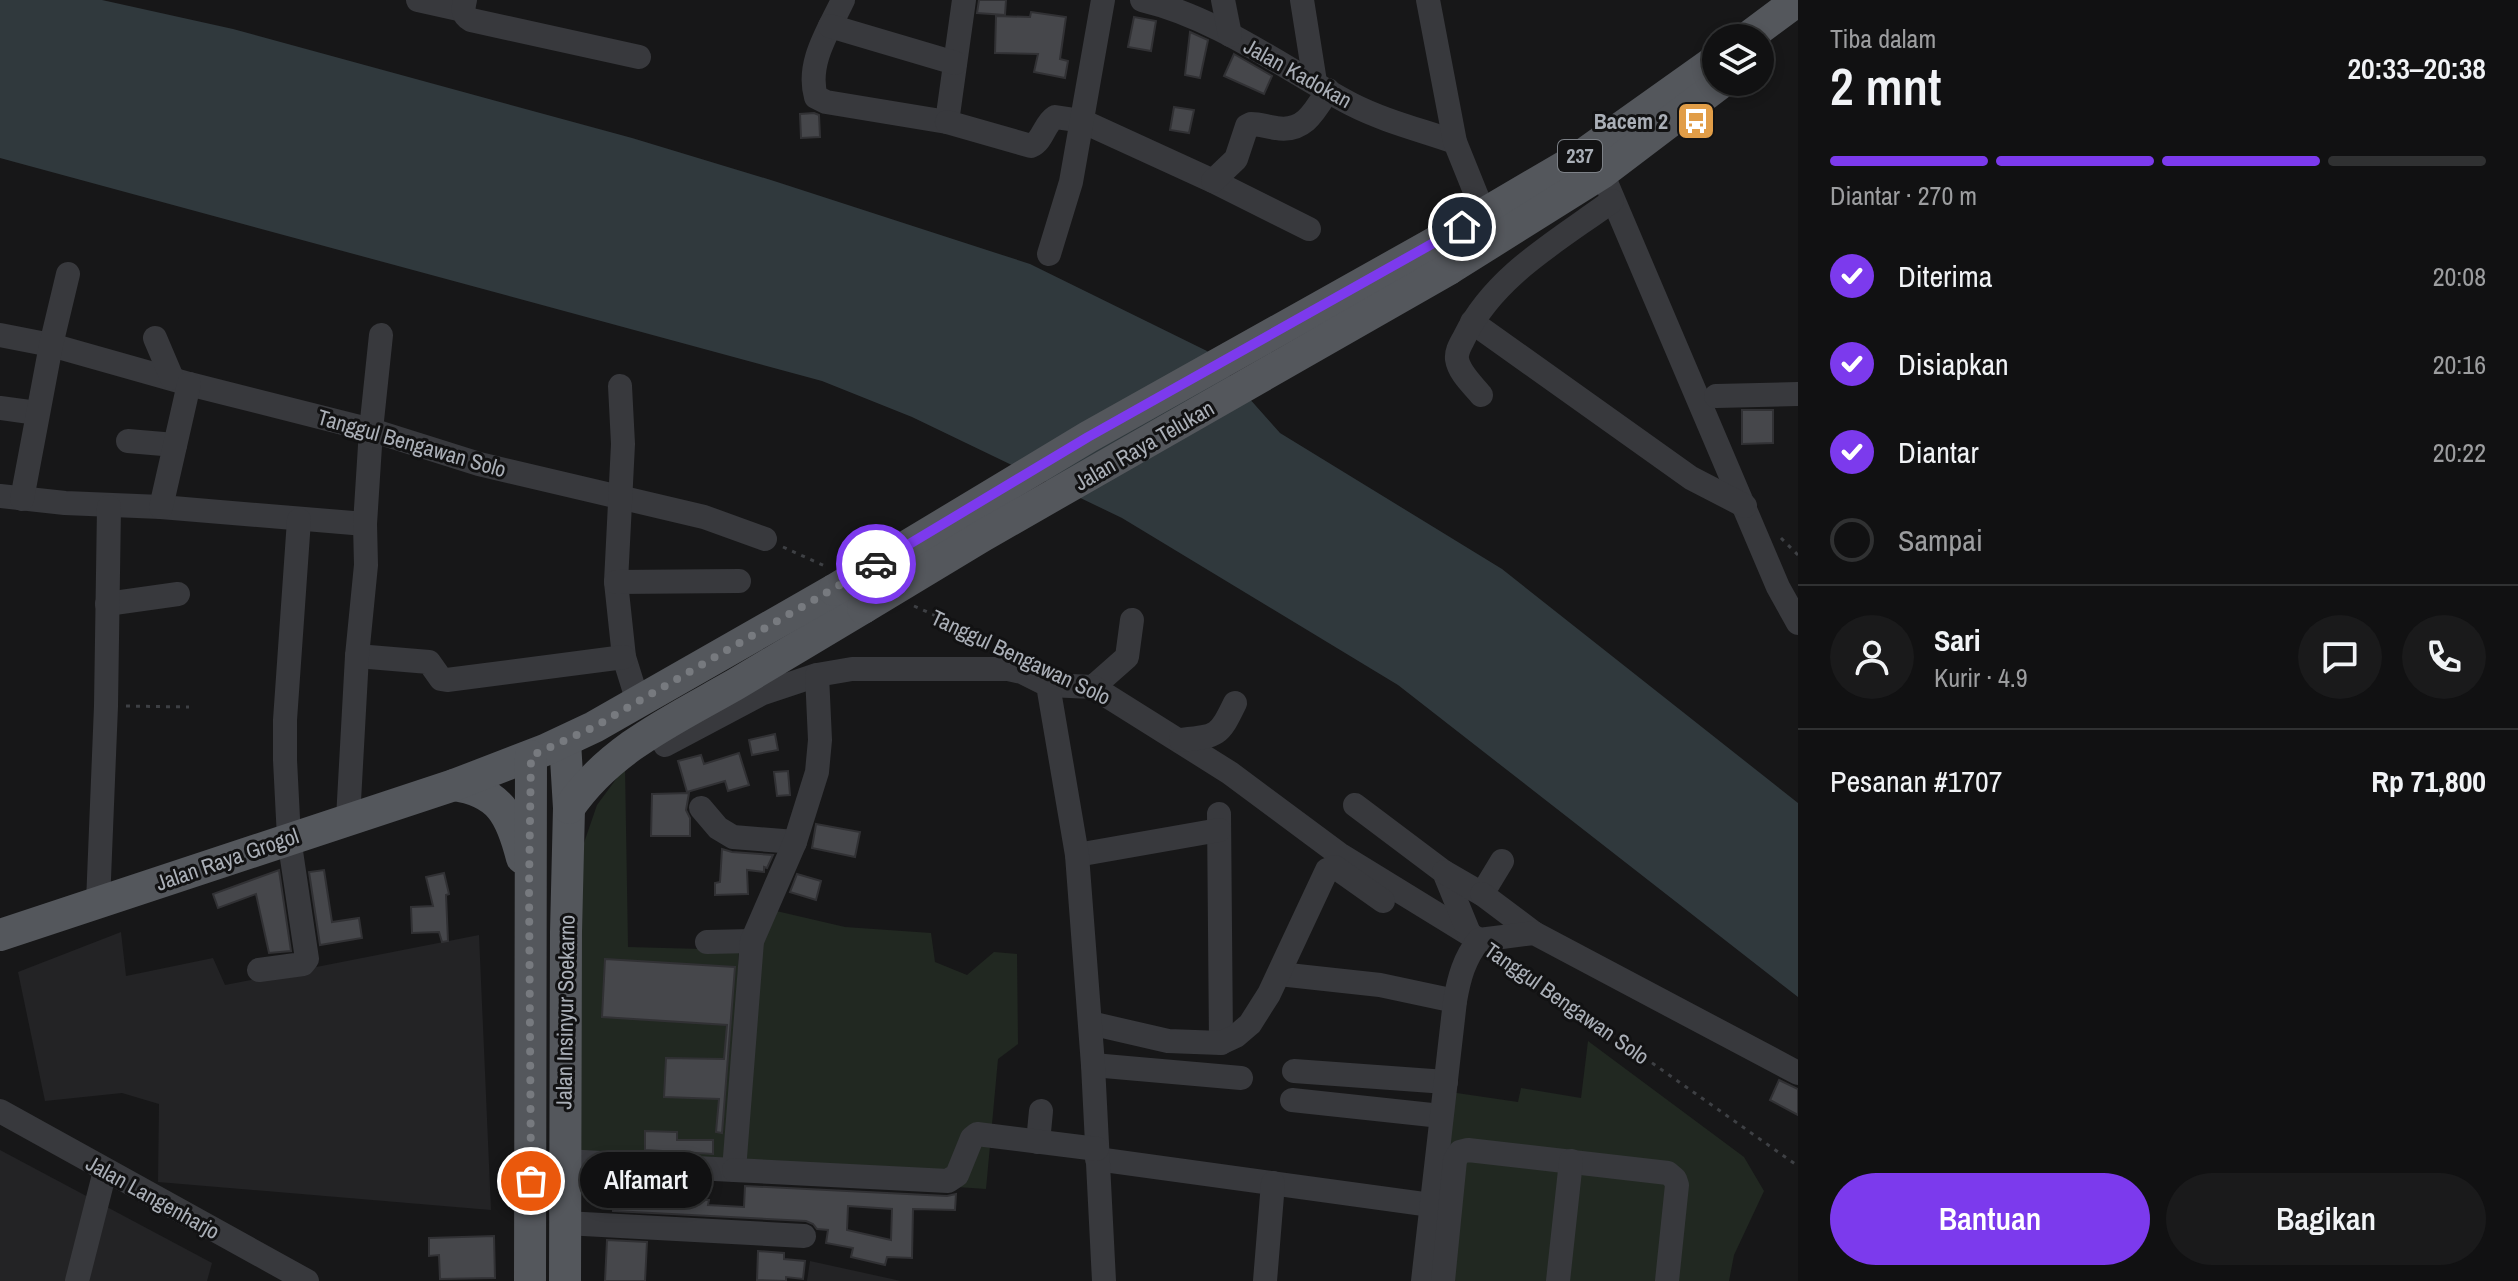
<!DOCTYPE html>
<html lang="id">
<head>
<meta charset="utf-8">
<style>
	body { margin:0; font-family:"Archivo Narrow",sans-serif; background:#1a1a1b; color:#f1f3f6; height:100vh; display:flex; flex-direction:column; font-size:30px; white-space:nowrap }
	* { box-sizing:border-box; margin:0 }
	p { font-size:26px; color:#9c9d9f }
	.icon { flex:none; width:44px; height:44px; fill:none; stroke:currentColor; stroke-width:2; stroke-linecap:round; stroke-linejoin:round }
	.map { position:relative; flex:1; overflow:hidden }
	.drawer { display:flex; flex-direction:column; background:#111112; width:720px }
	.drawer>* { flex:none }
	.buttons { position:absolute; left:1702px; top:24px; display:grid; gap:16px }
	.buttons a { display:grid; place-items:center; width:72px; height:72px; border-radius:50%; background:#111112; box-shadow:0 4px 12px #0003,0 0 0 2px #303132; font-size:40px }
	.pin { position:absolute; display:grid; place-items:center; width:68px; height:68px; color:#fff; margin:-34px; border:4px solid #fff; border-radius:50%; box-shadow:0 2px 8px #0007 }
	.courier { position:absolute; display:grid; place-items:center; width:80px; height:80px; margin:-40px; border:6px solid #7c3aed; border-radius:50%; background:#fff; color:#222; box-shadow:0 2px 10px #0007 }
	.bubble { position:absolute; height:56px; border-radius:28px; background:#111112; box-shadow:0 4px 12px #0003,0 0 0 2px #303132; font-size:26px; font-weight:600; line-height:56px; text-align:center }
	.head em { font-style:normal; font-weight:600 }
	.head div { display:flex; flex-direction:column-reverse }
	.head { display:flex; align-items:center; justify-content:space-between; height:136px; padding:0 32px }
	h1 { font-size:52px; font-weight:600; line-height:60px }
	.bar { display:grid; grid-template-columns:repeat(4,1fr); gap:12px 8px; align-content:center; height:96px; padding:0 32px }
	.bar i { height:10px; border-radius:6px; background:#303132 }
	.bar .selected { background:#7c3aed }
	.bar p { grid-column:span 4 }
	.line { display:flex; align-items:center; gap:20px; padding:0 32px; border-top:2px solid #303132 }
	.line div { flex:1 }
	.round { display:grid; place-items:center; flex:none; width:84px; height:84px; border-radius:42px; background:#1a1a1b }
	ol { padding:0 32px; list-style:none }
	li { display:flex; align-items:center; gap:24px; height:88px }
	li p { margin-inline-start:auto }
	li .icon { padding:8px; border-radius:50%; background:#7c3aed; color:#fff; stroke-width:4 }
	li:last-child { color:#9c9d9f }
	li i { width:44px; height:44px; border:4px solid #303132; border-radius:50% }
	.button { display:flex; gap:16px; margin-top:auto; padding:16px 32px }
	.button a { flex:1; height:92px; border-radius:48px; background:#7c3aed; color:#fff; font-size:32px; font-weight:600; line-height:92px; text-align:center }
	.button a+a { background:#1a1a1b; color:#f1f3f6 }
	main { display:flex; flex:1; min-height:0 }
	.map>svg:first-child { display:block }
</style>
</head>
<body>
<main>
<div class="map">
<svg width="1798" height="1281" viewBox="0 0 1798 1281">
	<rect width="100%" height="100%" fill="#171718"/>
	<g fill="#232325">
		<polygon points="121,932 126,976 213,958 225,985 479,935 491,1210 158,1182 159,1104 122,1093 45,1101 18,972"/>
		<polygon points="0,1150 212,1263 207,1281 0,1281"/>
		<polygon points="810,1261 901,1281 807,1281"/>
	</g>
	<g fill="#212821">
		<polygon points="625,767 628,947 739,950 727,1171 578,1166 575,869 597,805"/>
		<polygon points="772,910 845,927 931,933 935,962 967,975 994,952 1017,954 1018,1044 998,1059 986,1189 739,1172 753,966"/>
		<polygon points="1588,1041 1744,1157 1764,1191 1734,1255 1729,1281 1431,1281 1450,1092 1518,1102 1521,1088 1581,1098"/>
	</g>
	<polygon fill="#30393d" points="0,0 102,0 233,29 632,138 774,181 1030,264 1207,351 1280,433 1502,569 1798,803 1798,997 1398,685 1122,518 912,417 822,381 0,158"/>
	<g fill="#46474b" stroke="#313134" stroke-width="2" fill-rule="evenodd">
		<polygon points="979,0 1006,0 1005,15 977,13"/>
		<polygon points="1031,12 1066,17 1060,59 1068,61 1065,78 1034,72 1038,54 995,53 996,16 1030,17"/>
		<polygon points="1134,17 1156,21 1151,51 1128,47"/>
		<polygon points="1190,32 1208,40 1200,78 1185,75"/>
		<polygon points="1234,54 1272,76 1264,94 1224,76"/>
		<polygon points="1174,107 1194,110 1189,133 1170,130"/>
		<polygon points="814,113 819,115 820,137 801,138 800,114"/>
		<polygon points="1742,410 1773,410 1773,443 1742,444"/>
		<polygon points="775,734 778,750 752,755 749,740"/>
		<polygon points="739,753 749,785 728,791 725,781 687,792 678,761 701,755 704,764"/>
		<polygon points="788,771 790,795 777,796 774,772"/>
		<polygon points="689,793 686,810 690,818 690,836 651,836 652,794"/>
		<polygon points="816,824 860,832 855,857 812,848"/>
		<polygon points="722,849 732,852 773,855 767,868 764,867 764,872 747,870 748,894 715,895 715,883 720,882"/>
		<polygon points="279,870 291,951 269,953 256,894 218,908 213,894"/>
		<polygon points="324,870 332,922 359,918 362,938 320,945 309,872"/>
		<polygon points="444,873 449,894 446,895 448,941 442,942 439,932 412,933 411,907 433,906 426,877"/>
		<polygon points="797,874 821,881 816,900 790,892"/>
		<polygon points="605,959 735,967 722,1133 716,1132 719,1099 664,1097 666,1058 724,1059 727,1025 602,1017"/>
		<polygon points="1779,1080 1798,1089 1798,1115 1770,1100"/>
		<polygon points="645,1131 677,1132 677,1140 713,1140 713,1154 645,1150"/>
		<path d="M609 1179 652 1182 651 1188 681 1190 682 1182 699 1183 698 1200H709L708 1205 744 1207 745 1186 947 1196 956 1194 955 1210 913 1209 912 1258 887 1257 885 1265 851 1257 853 1248 826 1243 828 1230 817 1229 813 1224 806 1221 613 1211V1202H608ZM848 1206 892 1209 891 1240 847 1230Z"/>
		<polygon points="494,1236 495,1278 440,1279 439,1255 429,1256 429,1238"/>
		<polygon points="607,1240 647,1242 645,1281 605,1281"/>
		<polygon points="758,1251 784,1253 784,1259 805,1261 803,1279 786,1277 786,1281 757,1280"/>
	</g>
	<g fill="none" stroke-linecap="round" stroke-linejoin="round">
		<g stroke="#3e4044" stroke-width="3" stroke-dasharray="4 6" stroke-linecap="butt">
			<polyline points="1781,538 1798,555"/>
			<polyline points="783,547 827,567"/>
			<polyline points="914,606 1006,647"/>
			<polyline points="126,706 189,707"/>
			<polyline points="1505,959 1798,1166"/>
		</g>
		<g stroke="#38393d" stroke-width="24">
			<polyline points="418,0 463,10"/>
			<path d="M465 0C463 9 462 15 471 20L639 57"/>
			<path d="M843 0C829 30 806 63 816 97L826 102 947 122 964 0"/>
			<path d="M1142 0C1218 18 1283 68 1351 104 1384 121 1421 130 1455 142"/>
			<polyline points="1223,0 1230,35"/>
			<polyline points="1302,0 1315,82"/>
			<polyline points="1428,0 1455,142 1484,214"/>
			<polyline points="830,26 955,63"/>
			<path d="M947 122 1031 146C1043 141 1044 124 1055 117L1082 121 1213 181 1309 229"/>
			<polyline points="1602,173 1778,587 1798,623"/>
			<path d="M1213 181 1236 159 1247 126 1251 124C1260 124 1267 127 1276 128 1304 133 1315 111 1328 90"/>
			<polyline points="1049,254 1071,182 1103,0"/>
			<polyline points="1472,322 1691,478 1745,506"/>
			<polyline points="0,335 51,345 189,384 371,430 479,464 704,517 765,539"/>
			<polyline points="155,338 172,378"/>
			<polyline points="620,386 623,444 616,582 624,657 638,702"/>
			<path d="M1481 395C1473 385 1459 373 1457 359 1456 351 1461 344 1465 336 1495 275 1559 240 1612 201"/>
			<polyline points="1716,396 1798,394"/>
			<polyline points="0,408 37,413"/>
			<polyline points="128,441 175,445"/>
			<polyline points="0,496 65,503 161,507 365,524"/>
			<polyline points="22,499 51,345 68,274"/>
			<polyline points="161,507 189,384"/>
			<polyline points="616,582 739,581"/>
			<polyline points="107,604 178,594"/>
			<polyline points="357,656 429,662 441,679 447,680 624,657"/>
			<polyline points="1048,685 1093,687 1127,657 1132,620"/>
			<polyline points="1093,687 1230,773 1339,854 1479,940"/>
			<path d="M1181 740C1218 736 1219 736 1235 703"/>
			<polyline points="665,745 763,693 817,675"/>
			<polyline points="1355,805 1444,872 1469,933"/>
			<polyline points="701,808 718,828 733,837 795,842"/>
			<polyline points="1219,814 1221,1043"/>
			<polyline points="348,819 357,656 366,565 365,524 371,430 381,335"/>
			<polyline points="1077,855 1219,830"/>
			<polyline points="1444,872 1482,894 1502,861"/>
			<polyline points="1482,894 1534,933"/>
			<polyline points="98,903 106,706 109,507"/>
			<polyline points="707,942 752,941"/>
			<polyline points="259,970 303,964 307,959 289,838 285,760 285,720 299,520"/>
			<polyline points="1279,974 1380,985 1455,1001"/>
			<polyline points="1090,1023 1168,1041 1221,1043 1236,1036 1250,1024 1269,994 1327,870 1335,867 1383,901"/>
			<polyline points="1093,1065 1241,1078"/>
			<polyline points="1294,1071 1446,1082"/>
			<polyline points="1292,1100 1441,1116"/>
			<polyline points="0,1111 307,1281"/>
			<polyline points="1038,1142 1041,1111"/>
			<polyline points="1097,1159 1431,1205"/>
			<polyline points="564,1161 734,1170 752,941 795,842 817,772 820,740 817,675 852,669 1008,669 1022,672 1048,685 1077,855 1093,1065 1104,1281"/>
			<polyline points="734,1170 948,1181 957,1175 972,1138 977,1134 1097,1149"/>
			<polyline points="565,1223 804,1236"/>
			<polyline points="77,1281 105,1171"/>
			<polyline points="1265,1281 1273,1183"/>
			<path d="M1423 1281 1455 1001C1459 978 1464 959 1479 940L1534 933 1798 1073"/>
			<polyline points="1443,1281 1455,1160 1460,1152 1468,1150 1668,1173 1675,1179 1677,1185 1667,1281"/>
			<polyline points="1558,1281 1571,1161"/>
		</g>
		<g stroke="#54575c" stroke-width="32">
			<polyline points="1747,38 1798,0"/>
			<polyline points="1436,242 1574,161 1716,60"/>
			<polyline points="1449,269 1602,173 1722,82"/>
			<polyline points="565,742 569,808 566,932 565,1281"/>
			<path d="M454 785C500 792 511 815 522 858"/>
			<path d="M569 808C610 748 675 719 736 684 778 659 821 633 863 608"/>
			<polyline points="0,935 454,785 545,750 594,727 834,590"/>
			<polyline points="530,1281 531,756"/>
		</g>
		<g stroke="#54575c" stroke-width="32">
			<polyline points="834,590 1088,437 1436,242"/>
			<polyline points="863,608 984,535 1449,269"/>
		</g>
	</g>
	<g fill="none" stroke-linecap="round" stroke-linejoin="round">
		<polyline stroke="#777a7f" stroke-width="8" stroke-dasharray="0 14.4" points="531,1181 529,886 531,756 594,727 876,564"/>
		<polyline stroke="#7c3aed" stroke-width="10" points="876,564 1088,437 1462,227"/>
	</g>
	<defs>
		<symbol id="bus-square" viewBox="-11 -11 22 22"><rect x="-9" y="-9" width="18" height="18" rx="4" fill="#e19d47" stroke="#121213"/><path d="M-5-6H5V4H4V6H2V4H-2V6H-4V4H-5ZM-3.5-4V0h7V-4ZM-3.5 1.2v1.5H-2V1.2ZM2 1.2v1.5H3.5V1.2Z" fill="#fff"/></symbol>
	</defs>
	<g fill-rule="evenodd">
		<use href="#bus-square" x="1674" y="99" width="44" height="44"/>
	</g>
	<g text-anchor="middle" stroke-width="6" stroke-linejoin="round" paint-order="stroke">
		<rect fill="#121213" stroke="#7c8086" stroke-width="2" x="1558" y="140" width="44" height="32" rx="6"/>
		<g font-size="20" font-weight="bold" fill="#aaafb7">
			<text x="1580" y="163">237</text>
		</g>
		<g font-size="22" fill="#aaafb7" stroke="#121213">
			<text transform="translate(1298 73) rotate(29)" y="8">Jalan Kadokan</text>
			<text transform="translate(412 443) rotate(16)" y="8">Tanggul Bengawan Solo</text>
			<text transform="translate(1144 445) rotate(-30)" y="8">Jalan Raya Telukan</text>
			<text transform="translate(1021 657) rotate(25)" y="8">Tanggul Bengawan Solo</text>
			<text transform="translate(227 859) rotate(-19)" y="8">Jalan Raya Grogol</text>
			<text transform="translate(1567 1003) rotate(35)" y="8">Tanggul Bengawan Solo</text>
			<text transform="translate(565 1012) rotate(-89)" y="8">Jalan Insinyur Soekarno</text>
			<text transform="translate(153 1197) rotate(29)" y="8">Jalan Langenharjo</text>
		</g>
		<g font-size="22" font-weight="bold" fill="#aaafb7" stroke="#121213" text-anchor="end">
			<text x="1668" y="129">Bacem 2</text>
		</g>
	</g>
</svg>
<div class="buttons">
<a><svg class="icon" aria-label="layers" viewBox="0 0 24 24"><path d="M12 4l9 5-9 5-9-5zM3 14l9 5 9-5"/></svg></a>
</div>
<div class="pin" style="left:531px;top:1181px;background:#ea580c"><svg class="icon" aria-label="bag" viewBox="0 0 24 24"><path d="M5 8h14l-1 12H6zM9 8a3 3 0 0 1 6 0"/></svg></div>
<div class="pin" style="left:1462px;top:227px;background:#1f2937"><svg class="icon" aria-label="home" viewBox="0 0 24 24"><path d="M3 11l9-7 9 7M6 9v11h12V9"/></svg></div>
<div class="courier" style="left:876px;top:564px"><svg class="icon" aria-label="car" viewBox="0 0 24 24"><path d="M5 17H2v-5l4-1 3-4h7l3 4 3 1v5h-3M9 17h6M6 11h13"/><circle cx="7" cy="17" r="2"/><circle cx="17" cy="17" r="2"/></svg></div>
<div class="bubble" style="left:580px;top:1152px;width:132px">Alfamart</div>
</div>
<section class="drawer">
<div class="head"><div><h1>2 mnt</h1><p>Tiba dalam</p></div><em>20:33–20:38</em></div>
<div class="bar"><i class="selected"></i><i class="selected"></i><i class="selected"></i><i></i><p>Diantar · 270 m</p></div>
<ol>
<li><svg class="icon" aria-label="check" viewBox="0 0 24 24"><path d="M5 12l5 5 9-10"/></svg>Diterima<p>20:08</p></li>
<li><svg class="icon" aria-label="check" viewBox="0 0 24 24"><path d="M5 12l5 5 9-10"/></svg>Disiapkan<p>20:16</p></li>
<li><svg class="icon" aria-label="check" viewBox="0 0 24 24"><path d="M5 12l5 5 9-10"/></svg>Diantar<p>20:22</p></li>
<li><i></i>Sampai</li>
</ol>
<div class="line" style="height:144px"><a class="round"><svg class="icon" aria-label="person" viewBox="0 0 24 24"><circle cx="12" cy="8" r="4"/><path d="M4 21q1-7 8-7t8 7"/></svg></a><div><b>Sari</b><p>Kurir · 4.9</p></div><a class="round"><svg class="icon" aria-label="chat" viewBox="0 0 24 24"><path d="M4 5h16v11H9l-5 4z"/></svg></a><a class="round"><svg class="icon" aria-label="phone" viewBox="0 0 24 24"><path d="M5 4h4l2 5-3 2q2 4 5 5l2-3 5 2v4C11 20 4 13 5 4z"/></svg></a></div>
<div class="line" style="height:104px"><div>Pesanan #1707</div><b>Rp 71,800</b></div>
<div class="button"><a>Bantuan</a><a>Bagikan</a></div>
</section>
</main>
</body>
</html>
